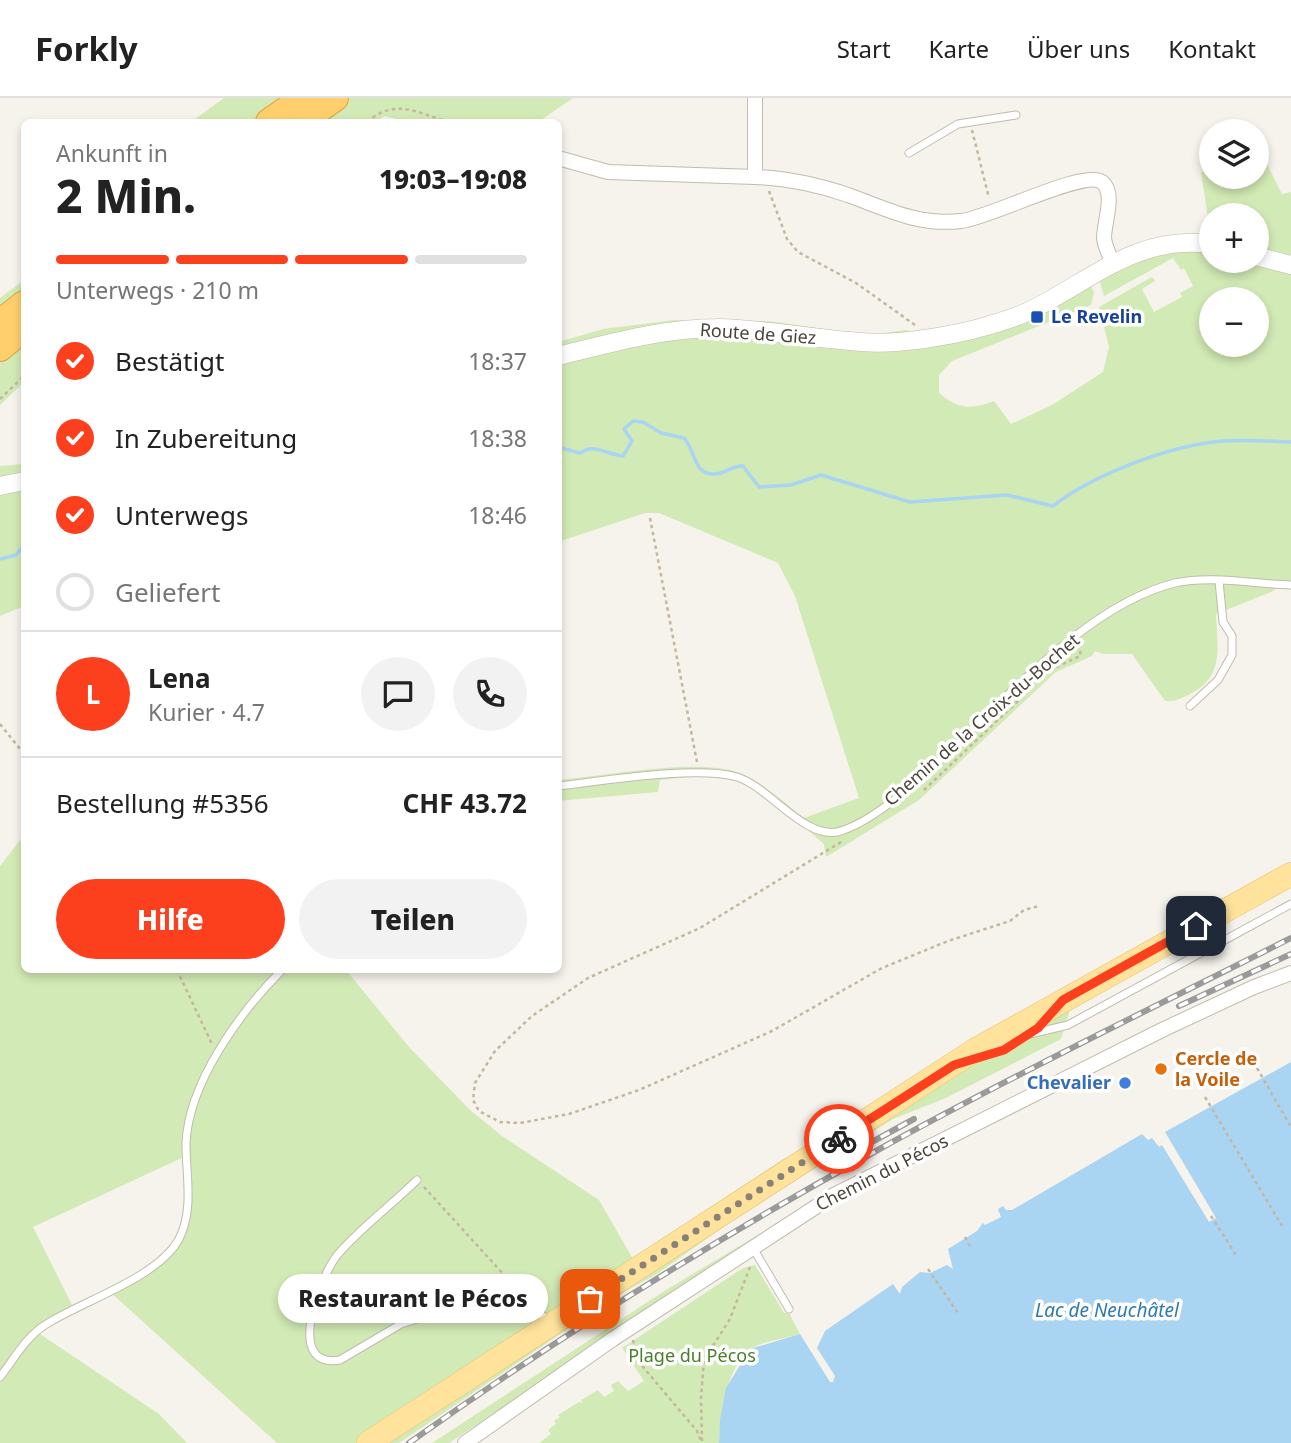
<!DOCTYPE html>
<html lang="de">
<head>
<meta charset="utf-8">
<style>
	body { margin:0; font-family:"Noto Sans",sans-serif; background:#f2f2f2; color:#222; height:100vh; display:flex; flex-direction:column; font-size:26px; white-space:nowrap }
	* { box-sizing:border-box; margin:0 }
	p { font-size:23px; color:#767676 }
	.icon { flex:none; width:38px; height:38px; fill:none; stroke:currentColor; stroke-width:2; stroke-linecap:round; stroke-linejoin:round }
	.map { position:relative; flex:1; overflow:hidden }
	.sheet { position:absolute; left:21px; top:21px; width:541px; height:854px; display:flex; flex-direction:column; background:#fff; border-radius:10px; box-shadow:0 4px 10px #0003 }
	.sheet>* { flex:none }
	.fabs { position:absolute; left:1199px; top:21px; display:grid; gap:14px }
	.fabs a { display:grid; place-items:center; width:70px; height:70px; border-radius:50%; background:#fff; box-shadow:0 4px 10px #0003; font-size:35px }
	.pin { position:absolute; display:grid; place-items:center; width:60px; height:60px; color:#fff; margin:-30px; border-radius:14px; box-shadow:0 4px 10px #0006 }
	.courier { position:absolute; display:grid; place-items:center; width:70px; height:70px; margin:-35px; border:5px solid #fc3f1d; border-radius:50%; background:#fff; color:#222; box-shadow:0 2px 9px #0007 }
	.bubble { position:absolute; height:49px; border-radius:24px; background:#fff; box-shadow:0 4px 10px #0003; font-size:23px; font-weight:800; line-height:49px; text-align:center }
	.summary em { font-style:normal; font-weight:800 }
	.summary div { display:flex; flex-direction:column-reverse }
	.summary { display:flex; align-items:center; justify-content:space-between; height:119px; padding:0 35px }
	h1 { font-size:46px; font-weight:800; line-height:52px }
	.bar { display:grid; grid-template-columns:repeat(4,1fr); gap:10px 7px; align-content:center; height:84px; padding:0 35px }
	.bar i { height:9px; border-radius:5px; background:#e0e0e0 }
	.bar .selected { background:#fc3f1d }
	.bar p { grid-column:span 4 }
	.line { display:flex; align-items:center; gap:18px; padding:0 35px; border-top:2px solid #e0e0e0 }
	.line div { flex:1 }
	.round { display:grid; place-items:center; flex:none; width:74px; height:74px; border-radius:37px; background:#f2f2f2 }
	ol { padding:0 35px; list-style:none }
	li { display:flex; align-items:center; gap:21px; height:77px }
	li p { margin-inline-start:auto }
	li .icon { padding:7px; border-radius:50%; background:#fc3f1d; color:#fff; stroke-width:4 }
	li:last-child { color:#767676 }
	li i { width:38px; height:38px; border:4px solid #e0e0e0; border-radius:50% }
	.action { display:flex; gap:14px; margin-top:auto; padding:14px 35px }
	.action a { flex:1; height:80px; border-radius:42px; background:#fc3f1d; color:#fff; font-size:28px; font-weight:800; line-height:80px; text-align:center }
	.action a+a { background:#f2f2f2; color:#222 }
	header { display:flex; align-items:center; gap:42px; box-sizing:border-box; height:98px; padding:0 35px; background:#fff; border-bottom:2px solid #e0e0e0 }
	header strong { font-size:33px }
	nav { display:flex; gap:38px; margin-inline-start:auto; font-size:24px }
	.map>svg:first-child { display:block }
</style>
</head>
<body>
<header>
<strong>Forkly</strong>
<nav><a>Start</a><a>Karte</a><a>Über uns</a><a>Kontakt</a></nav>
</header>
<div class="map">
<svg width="1291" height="1345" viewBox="0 0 1291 1345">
	<rect width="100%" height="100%" fill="#f6f3ec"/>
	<g fill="#d2eab5" fill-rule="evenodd">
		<polygon points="224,0 573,0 538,24 408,24 384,18 376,24 191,24"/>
		<path d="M1259 60 1268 68 1282 96 1291 94V482L1271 494 1216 516C1217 548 1225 577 1192 595 1182 600 1176 604 1165 603L1132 556H1103L1095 553 1092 558 1056 574 919 702 826 759 824 746C794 721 759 683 720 678 701 676 679 680 660 682L658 694 558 703V682C605 678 694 660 737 674 762 683 784 705 804 720L859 700 795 498 778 465 659 415H645L558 444V244L603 231 674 222 768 223 868 237 907 232 922 246 1009 222 1088 180 1094 195 1091 207 952 263 939 277V295C958 311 970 312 994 303L1011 326 1052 307 1103 274 1109 249 1099 209 1152 179 1155 183 1142 191 1154 214 1182 199 1180 195 1193 188 1184 170 1181 172 1173 160 1104 198 1097 174 1113 165 1211 146V163H1256V117H1211V140L1201 74 1211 72V79H1256ZM1211 201H1256V247H1211Z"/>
		<polygon points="24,182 24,284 0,307 0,200"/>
		<polygon points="24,366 24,508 0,518 0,368"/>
		<path d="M24 737V872H346L409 949 470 1012 502 1038 599 1102 633 1161 785 1060 791 1071 1070 912 1061 941 946 1000 893 1021 733 1122 657 1176 615 1199 399 1345H277L109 1193C187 1147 183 1146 186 1058L33 1129 74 1211 37 1234 159 1316 187 1345H0V768Z"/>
		<polygon points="806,1108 449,1345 432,1345 666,1192"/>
		<path d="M755 1167 784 1215H789L800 1236C787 1240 771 1242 758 1247 727 1260 720 1316 719 1345H539L551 1336 548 1332 556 1326 554 1323 560 1319 558 1317 579 1304 582 1305 581 1302 598 1292 604 1299 614 1293 611 1287 618 1283 628 1293 644 1283 622 1250 743 1170Z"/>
	</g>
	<polygon fill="#a9d4f2" points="1291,964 1291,1345 719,1345 720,1322 726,1290 750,1251 800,1236 830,1284 833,1284 835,1278 817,1250 825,1233 893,1186 900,1196 902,1189 920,1174 930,1175 947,1167 953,1171 948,1151 977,1133 983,1125 985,1127 1001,1119 998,1111 1003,1108 1006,1112 1012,1112 1142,1036 1148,1042 1152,1040 1159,1049 1162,1047 1209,1124 1216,1120 1165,1034"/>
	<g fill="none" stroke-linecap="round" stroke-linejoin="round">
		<g stroke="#a9d4f2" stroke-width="3.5">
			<path d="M558 349 580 355C596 345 605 356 623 358L632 343 624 331 633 323 643 324 661 335 684 340C696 353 693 378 716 376 726 375 733 367 743 368L759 389 791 387 821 377 910 404 1007 397 1053 408C1093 377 1164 350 1214 344 1240 341 1266 343 1291 344"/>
			<polyline points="0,461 16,457 24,447"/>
		</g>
		<defs>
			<g id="service">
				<polyline points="909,55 958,26 1016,17"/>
				<polyline points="1190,608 1218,582 1232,557 1232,538 1223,524 1219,483"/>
				<path d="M558 688C603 683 697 667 737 679 769 689 803 740 837 734 867 727 910 690 933 669 999 609 1085 507 1175 485 1211 477 1254 486 1291 487"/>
				<polyline points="1030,936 1068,927 1291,806"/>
				<path d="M417 1082C394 1105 354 1135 335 1160 320 1182 284 1271 340 1262L401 1226 423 1219 508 1199 531 1203 547 1224"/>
				<polyline points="753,1150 789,1211"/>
				<path d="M0 1279C14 1261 26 1239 45 1227 82 1203 158 1180 179 1141 194 1112 186 1077 186 1046 188 985 241 913 282 872"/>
			</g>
			<g id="minor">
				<path d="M755 0V79C786 80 818 87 848 97 887 111 918 128 961 123 990 120 1084 71 1102 84 1116 95 1104 124 1104 140 1105 149 1109 157 1113 165"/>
				<polyline points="558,60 608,74 755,79"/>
				<polyline points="465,1345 613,1241 834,1097 1162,932 1254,889 1291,875"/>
			</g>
			<g id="tertiary">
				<polyline points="1256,158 1291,167"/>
				<path d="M558 258C612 245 663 230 719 230 767 231 814 241 861 244 897 247 937 240 972 232 990 227 1010 222 1027 214 1090 184 1136 136 1211 146"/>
				<polyline points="0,388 24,383"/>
			</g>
			<polyline id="primary" points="368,1345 975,952 1291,776"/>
			<g id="motorway">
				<polyline points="269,24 303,0"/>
				<polyline points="301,24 335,0"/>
				<polyline points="0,225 24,206"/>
				<polyline points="0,250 24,230"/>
			</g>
		</defs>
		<use href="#service" stroke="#c2bbae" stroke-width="9"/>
		<use href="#minor" stroke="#c2bbae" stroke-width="16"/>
		<use href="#tertiary" stroke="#c2bbae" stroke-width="19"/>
		<use href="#primary" stroke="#e6c16a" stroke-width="24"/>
		<use href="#motorway" stroke="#e0a43c" stroke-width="28"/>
		<g stroke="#c4b79f" stroke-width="2.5" stroke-dasharray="3.5 3.5" stroke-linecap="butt">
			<path d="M367 24C395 0 416 14 448 24"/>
			<polyline points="972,32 989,100"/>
			<polyline points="769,93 787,141 798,154 856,185 915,227"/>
			<polyline points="0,301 24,278"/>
			<polyline points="650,420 697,664"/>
			<polyline points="1050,572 1080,558 1081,545"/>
			<polyline points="0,626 24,656"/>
			<polyline points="924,692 1018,603"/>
			<polyline points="841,744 700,830 588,880 532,918 495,953 475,985 473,1002 479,1013 500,1024 520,1025 569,1016 639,992 772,933 882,870 948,843 1010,823 1024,812 1039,808"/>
			<polyline points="177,872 212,946"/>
			<polyline points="1257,970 1291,1029"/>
			<polyline points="1205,999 1282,1128"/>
			<polyline points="424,1089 516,1190"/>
			<polyline points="1211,1118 1236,1157"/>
			<polyline points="965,1139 970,1148"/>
			<polyline points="928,1171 958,1215"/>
			<polyline points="633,1242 638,1263 697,1333 702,1345"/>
			<polyline points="702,1343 701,1300 704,1262 730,1221 750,1169"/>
		</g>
		<use href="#service" stroke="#fff" stroke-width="7"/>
		<use href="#minor" stroke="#fff" stroke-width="14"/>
		<use href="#tertiary" stroke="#fff" stroke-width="18"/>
		<use href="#primary" stroke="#ffe39c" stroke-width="23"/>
		<use href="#motorway" stroke="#ffcf6e" stroke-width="26"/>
		<defs>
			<g id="rail">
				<polyline points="1179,908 1291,856"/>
				<polyline points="828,1068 914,1021"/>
				<path d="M409 1345C558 1239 716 1141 876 1053 1012 978 1152 910 1291 840"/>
			</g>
		</defs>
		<use href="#rail" stroke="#9a9a9a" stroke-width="6"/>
		<use href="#rail" stroke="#fff" stroke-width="3.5" stroke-dasharray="10" stroke-linecap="butt"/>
	</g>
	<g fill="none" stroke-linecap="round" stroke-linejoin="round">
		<polyline stroke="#878178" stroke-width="7" stroke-dasharray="0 12.6" points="590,1201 839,1041"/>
		<polyline stroke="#fc3f1d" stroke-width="9" points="839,1041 954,967 1004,952 1038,930 1063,902 1196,828"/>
	</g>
	<rect fill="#1a4fb4" stroke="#fff" stroke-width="2.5" x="1030" y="212" width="14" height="14" rx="3.5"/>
	<circle fill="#e8710a" stroke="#fff" stroke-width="2.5" cx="1161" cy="971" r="7"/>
	<circle fill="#3f7fe0" stroke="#fff" stroke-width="2.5" cx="1125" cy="985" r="7"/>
	<g text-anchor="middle" stroke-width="7" stroke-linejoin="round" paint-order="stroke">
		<g font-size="18" font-weight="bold" fill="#164399" stroke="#fff" text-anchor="start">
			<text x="1051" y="225">Le Revelin</text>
		</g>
		<g font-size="18" fill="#4b4439" stroke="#fff">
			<text transform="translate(758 236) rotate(4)" y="6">Route de Giez</text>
			<text transform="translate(982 622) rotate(-41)" y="6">Chemin de la Croix-du-Bochet</text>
			<text transform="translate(882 1075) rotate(-27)" y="6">Chemin du Pécos</text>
		</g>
		<g font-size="18" font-weight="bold" fill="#c56008" stroke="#fff" text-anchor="start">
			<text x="1175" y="967">Cercle de<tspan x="1175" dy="21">la Voile</tspan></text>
		</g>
		<g font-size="18" font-weight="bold" fill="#366cbe" stroke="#fff" text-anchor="end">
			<text x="1111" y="991">Chevalier</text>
		</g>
		<g font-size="18" fill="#4a7f2a" stroke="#fff">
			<text x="692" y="1264">Plage du Pécos</text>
		</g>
		<g font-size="19" font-style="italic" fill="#2e7ab2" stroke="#fff">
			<text x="1107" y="1219">Lac de Neuchâtel</text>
		</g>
	</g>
</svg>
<div class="fabs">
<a><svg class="icon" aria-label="layers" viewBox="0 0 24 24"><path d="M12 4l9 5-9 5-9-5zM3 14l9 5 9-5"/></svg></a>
<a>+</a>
<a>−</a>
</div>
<div class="pin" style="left:590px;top:1201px;background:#ea580c"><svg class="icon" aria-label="bag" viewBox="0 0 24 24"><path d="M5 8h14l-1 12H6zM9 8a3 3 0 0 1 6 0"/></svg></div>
<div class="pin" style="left:1196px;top:828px;background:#1f2937"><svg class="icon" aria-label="home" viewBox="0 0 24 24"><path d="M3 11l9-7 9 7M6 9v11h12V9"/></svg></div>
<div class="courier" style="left:839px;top:1041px"><svg class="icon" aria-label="bike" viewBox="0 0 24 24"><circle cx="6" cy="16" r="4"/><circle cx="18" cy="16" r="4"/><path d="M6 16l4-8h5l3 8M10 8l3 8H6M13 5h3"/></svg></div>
<div class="bubble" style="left:278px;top:1176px;width:270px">Restaurant le Pécos</div>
<section class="sheet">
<div class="summary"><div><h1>2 Min.</h1><p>Ankunft in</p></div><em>19:03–19:08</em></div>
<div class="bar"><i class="selected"></i><i class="selected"></i><i class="selected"></i><i></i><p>Unterwegs · 210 m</p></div>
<ol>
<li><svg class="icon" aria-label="check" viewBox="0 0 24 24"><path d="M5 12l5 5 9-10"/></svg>Bestätigt<p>18:37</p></li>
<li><svg class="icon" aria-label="check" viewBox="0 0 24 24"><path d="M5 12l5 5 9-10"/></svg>In Zubereitung<p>18:38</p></li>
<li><svg class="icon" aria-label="check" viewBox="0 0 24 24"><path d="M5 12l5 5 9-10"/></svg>Unterwegs<p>18:46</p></li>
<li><i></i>Geliefert</li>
</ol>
<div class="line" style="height:126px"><b class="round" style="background:#fc3f1d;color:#fff">L</b><div><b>Lena</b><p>Kurier · 4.7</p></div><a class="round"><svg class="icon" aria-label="chat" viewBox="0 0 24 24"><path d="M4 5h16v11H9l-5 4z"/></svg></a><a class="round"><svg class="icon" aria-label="phone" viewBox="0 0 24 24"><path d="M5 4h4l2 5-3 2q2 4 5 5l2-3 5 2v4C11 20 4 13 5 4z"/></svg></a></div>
<div class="line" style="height:91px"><div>Bestellung #5356</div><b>CHF 43.72</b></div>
<div class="action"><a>Hilfe</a><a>Teilen</a></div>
</section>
</div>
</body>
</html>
